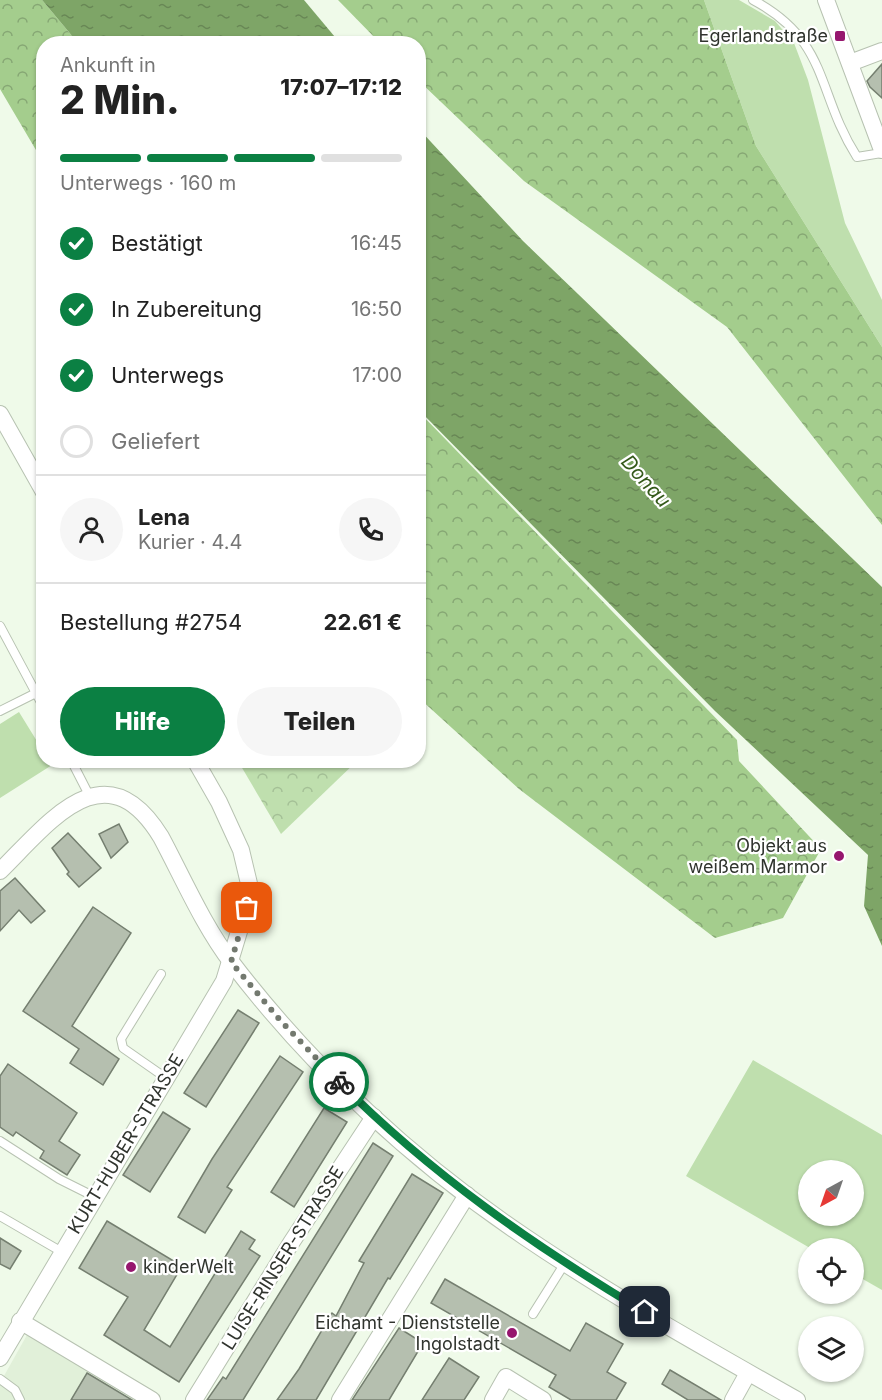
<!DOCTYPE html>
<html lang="de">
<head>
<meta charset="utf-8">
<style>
	body { margin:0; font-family:Inter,sans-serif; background:#f6f6f6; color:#222; height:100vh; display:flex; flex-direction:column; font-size:22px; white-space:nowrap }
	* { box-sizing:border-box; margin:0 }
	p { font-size:20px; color:#767676 }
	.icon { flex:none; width:33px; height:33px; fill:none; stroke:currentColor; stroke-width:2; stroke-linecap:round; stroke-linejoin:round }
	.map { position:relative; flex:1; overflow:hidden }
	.details { position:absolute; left:36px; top:36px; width:390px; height:732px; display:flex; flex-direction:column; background:#fff; border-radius:24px; box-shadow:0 2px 4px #0004 }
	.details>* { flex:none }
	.needle { width:39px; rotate:220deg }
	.controls { position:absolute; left:798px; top:1160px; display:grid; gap:12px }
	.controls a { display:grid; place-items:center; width:66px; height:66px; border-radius:50%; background:#fff; box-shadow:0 2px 4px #0004; font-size:30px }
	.pin { position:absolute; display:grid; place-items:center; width:51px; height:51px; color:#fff; margin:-26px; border-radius:12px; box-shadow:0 3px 9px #0006 }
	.courier { position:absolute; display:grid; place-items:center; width:60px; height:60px; margin:-30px; border:4px solid #0b8043; border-radius:50%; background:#fff; color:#222; box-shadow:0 2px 8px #0007 }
	.summary em { font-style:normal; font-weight:800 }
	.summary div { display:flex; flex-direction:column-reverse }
	.summary { display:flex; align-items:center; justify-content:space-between; height:102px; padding:0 24px }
	h1 { font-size:39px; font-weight:800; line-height:45px }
	.bar { display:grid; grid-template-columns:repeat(4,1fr); gap:9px 6px; align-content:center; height:72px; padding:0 24px }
	.bar i { height:8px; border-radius:4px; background:#e0e0e0 }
	.bar .current { background:#0b8043 }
	.bar p { grid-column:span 4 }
	.line { display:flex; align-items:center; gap:15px; padding:0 24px; border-top:2px solid #e0e0e0 }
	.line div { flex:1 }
	.round { display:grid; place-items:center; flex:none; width:63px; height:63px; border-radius:32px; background:#f6f6f6 }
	ol { padding:0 24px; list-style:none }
	li { display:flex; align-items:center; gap:18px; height:66px }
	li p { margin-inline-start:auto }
	li .icon { padding:6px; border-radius:50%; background:#0b8043; color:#fff; stroke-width:4 }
	li:last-child { color:#767676 }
	li i { width:33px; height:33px; border:3px solid #e0e0e0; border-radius:50% }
	.cta { display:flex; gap:12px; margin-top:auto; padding:12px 24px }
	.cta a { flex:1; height:69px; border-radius:36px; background:#0b8043; color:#fff; font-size:24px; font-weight:800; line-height:69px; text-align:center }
	.cta a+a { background:#f6f6f6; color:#222 }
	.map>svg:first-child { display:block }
</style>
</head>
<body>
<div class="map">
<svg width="882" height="1400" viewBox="0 0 882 1400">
	<defs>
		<pattern id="forest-crowns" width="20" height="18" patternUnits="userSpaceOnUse" patternTransform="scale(1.5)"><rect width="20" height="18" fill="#a4cd8d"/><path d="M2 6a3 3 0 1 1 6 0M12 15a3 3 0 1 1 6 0" fill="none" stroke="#86a774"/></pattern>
		<pattern id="park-crowns" width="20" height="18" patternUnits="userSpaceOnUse" patternTransform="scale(1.5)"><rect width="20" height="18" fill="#bfdfae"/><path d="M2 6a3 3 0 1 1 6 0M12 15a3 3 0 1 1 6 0" fill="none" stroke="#a4c096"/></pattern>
		<pattern id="water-ripples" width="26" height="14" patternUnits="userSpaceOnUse" patternTransform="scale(1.5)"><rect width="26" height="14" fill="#7ea567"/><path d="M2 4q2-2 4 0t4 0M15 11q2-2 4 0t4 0" fill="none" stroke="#688755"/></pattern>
	</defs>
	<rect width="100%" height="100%" fill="#effae9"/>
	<polygon fill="#e1f0d9" points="27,1335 137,1400 0,1400 0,1383"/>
	<g fill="#bfdfae" fill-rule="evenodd">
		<polygon points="704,0 739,0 775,21 794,43 808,80 845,223 882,300 882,347 756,146"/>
		<polygon points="19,712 43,751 44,760 49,761 52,765 0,798 0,724"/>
		<path d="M753 1060 882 1135V1290L854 1274V1248H810L686 1176ZM808 1170H854V1215H808Z"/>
	</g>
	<g fill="url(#forest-crowns)">
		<polygon points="0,0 42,0 78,43 44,44 43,162 0,89"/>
		<polygon points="338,0 704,0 756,146 882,347 882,525 727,327 524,181 419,81 418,44 380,43"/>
		<polygon points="419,412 737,740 739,761 821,849 783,918 715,938 519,789 419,698"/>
	</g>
	<polygon fill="url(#park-crowns)" points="238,761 357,761 281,834"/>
	<g fill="url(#water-ripples)">
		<polygon points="42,0 304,0 340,43 78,43"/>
		<polygon points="418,128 523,241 882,587 882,946 864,906 868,855 715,711 419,410"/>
	</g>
	<g fill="#b5bfaf" stroke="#757f70" stroke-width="1.5">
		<polygon points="882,64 882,98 870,87 867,81"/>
		<polygon points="119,824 128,842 111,858 99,834"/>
		<polygon points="68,833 101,868 79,887 67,874 69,872 52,848"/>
		<polygon points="15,878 45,911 31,923 19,910 0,931 0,891"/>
		<polygon points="93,907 131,933 72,1026 119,1059 103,1085 70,1063 79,1049 23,1011"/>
		<polygon points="238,1010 259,1023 206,1107 184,1093"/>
		<polygon points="280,1056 303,1072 227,1187 232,1190 205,1233 178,1217 212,1159"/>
		<polygon points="8,1064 77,1113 59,1141 80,1155 67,1175 40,1158 44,1151 16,1132 13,1136 0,1127 0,1076"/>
		<polygon points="324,1108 347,1122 294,1207 271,1192"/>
		<polygon points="163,1112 190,1129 150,1192 123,1175"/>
		<polygon points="373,1143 393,1156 243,1400 207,1400 223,1377 226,1379"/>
		<polygon points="412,1174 443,1193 390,1279 388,1278 316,1400 277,1400 299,1369 332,1313 336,1316 364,1263 359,1261"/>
		<polygon points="107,1221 182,1266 144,1330 170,1347 241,1231 255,1240 249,1249 260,1256 179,1382 104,1335 128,1297 79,1268"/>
		<polygon points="0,1238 21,1251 10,1269 0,1264"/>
		<polygon points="445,1279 570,1351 586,1323 623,1344 607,1372 626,1383 616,1400 571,1400 549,1387 556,1375 431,1303"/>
		<polygon points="399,1328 423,1343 389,1400 352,1400"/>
		<polygon points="449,1358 479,1377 464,1400 422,1400"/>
		<polygon points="670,1370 721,1400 688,1400 662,1384"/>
		<polygon points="87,1373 132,1400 71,1400"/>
	</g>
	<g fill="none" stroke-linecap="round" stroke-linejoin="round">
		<defs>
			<g id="service">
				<path d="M753 0C830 41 816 93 857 157L882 153"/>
				<polyline points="0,626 44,708"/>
				<polyline points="0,711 36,693"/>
				<polyline points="71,760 89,795"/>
				<polyline points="161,974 121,1039 123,1048 166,1078"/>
				<polyline points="0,1141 59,1179 95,1197"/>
				<polyline points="0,1216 62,1252"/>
				<polyline points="533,1314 565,1263"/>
				<polyline points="0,1379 15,1390 20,1400"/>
			</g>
			<g id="minor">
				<polyline points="826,0 882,150"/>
				<polyline points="850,63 882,51"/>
				<polyline points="0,414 44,492"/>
				<path d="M0 871C49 823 105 746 161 837 183 878 203 925 232 963 312 1068 415 1163 525 1237 612 1296 705 1348 797 1400"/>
				<polyline points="20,1321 152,1400"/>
				<polyline points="0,1358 224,981 251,892 241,850 219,802 195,760"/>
				<polyline points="194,1400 291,1243 374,1117"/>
				<polyline points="340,1400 467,1195"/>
				<polyline points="493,1400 506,1377 543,1400"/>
				<polyline points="733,1400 748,1373"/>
			</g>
		</defs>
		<use href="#service" stroke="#b7c2b1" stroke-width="10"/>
		<use href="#minor" stroke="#b7c2b1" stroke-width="18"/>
		<use href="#service" stroke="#fff" stroke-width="8"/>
		<use href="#minor" stroke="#fff" stroke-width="16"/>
	</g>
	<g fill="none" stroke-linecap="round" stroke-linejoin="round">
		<polyline stroke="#73796f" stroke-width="6" stroke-dasharray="0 10.8" points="247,908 231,962 280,1020 339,1082"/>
		<path stroke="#0b8043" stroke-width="8" d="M339 1082C431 1174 534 1246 645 1312"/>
	</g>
	<g fill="#96166e" stroke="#fff" stroke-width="2">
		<rect x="834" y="30" width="12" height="12" rx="3"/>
		<circle cx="839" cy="856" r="6"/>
		<circle cx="131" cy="1267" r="6"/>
		<circle cx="512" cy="1333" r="6"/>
	</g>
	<g text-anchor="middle" stroke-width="4.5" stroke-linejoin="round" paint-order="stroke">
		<g font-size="18" fill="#30342e" stroke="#fff" text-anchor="end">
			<text x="828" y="42">Egerlandstraße</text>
			<text x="827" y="852">Objekt aus<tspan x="827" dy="21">weißem Marmor</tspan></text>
			<text x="143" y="1273" text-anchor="start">kinderWelt</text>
			<text x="500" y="1329">Eichamt - Dienststelle<tspan x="500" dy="21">Ingolstadt</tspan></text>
		</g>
		<g font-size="18" fill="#30342e" stroke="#fff">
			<text transform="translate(126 1144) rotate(-59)" y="6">KURT-HUBER-STRASSE</text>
			<text transform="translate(283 1258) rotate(-58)" y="6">LUISE-RINSER-STRASSE</text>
		</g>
		<g font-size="20" font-style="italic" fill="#355a1b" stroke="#fff">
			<text transform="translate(646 481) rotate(48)" y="7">Donau</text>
		</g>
	</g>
</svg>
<div class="controls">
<a><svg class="needle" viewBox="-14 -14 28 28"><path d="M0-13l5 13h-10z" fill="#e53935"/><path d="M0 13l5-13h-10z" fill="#767676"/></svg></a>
<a><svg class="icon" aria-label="locate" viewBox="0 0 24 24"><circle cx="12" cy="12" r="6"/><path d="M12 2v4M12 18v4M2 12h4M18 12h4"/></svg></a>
<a><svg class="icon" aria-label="layers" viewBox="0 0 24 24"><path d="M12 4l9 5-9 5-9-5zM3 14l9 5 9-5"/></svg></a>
</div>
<div class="pin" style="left:247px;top:908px;background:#ea580c"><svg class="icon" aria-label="bag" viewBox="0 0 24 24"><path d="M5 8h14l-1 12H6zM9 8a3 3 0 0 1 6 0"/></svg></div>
<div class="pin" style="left:645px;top:1312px;background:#1f2937"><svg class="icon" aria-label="home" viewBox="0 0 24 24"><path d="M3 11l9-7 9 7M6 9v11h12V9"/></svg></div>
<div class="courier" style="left:339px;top:1082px"><svg class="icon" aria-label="bike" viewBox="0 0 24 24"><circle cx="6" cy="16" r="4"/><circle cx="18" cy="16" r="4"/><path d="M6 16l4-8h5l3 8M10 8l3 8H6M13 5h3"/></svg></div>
<section class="details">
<div class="summary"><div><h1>2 Min.</h1><p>Ankunft in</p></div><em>17:07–17:12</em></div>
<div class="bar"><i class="current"></i><i class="current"></i><i class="current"></i><i></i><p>Unterwegs · 160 m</p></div>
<ol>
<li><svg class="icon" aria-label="check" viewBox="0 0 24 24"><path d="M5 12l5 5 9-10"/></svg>Bestätigt<p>16:45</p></li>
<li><svg class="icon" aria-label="check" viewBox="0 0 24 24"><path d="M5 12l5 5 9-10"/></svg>In Zubereitung<p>16:50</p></li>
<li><svg class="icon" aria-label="check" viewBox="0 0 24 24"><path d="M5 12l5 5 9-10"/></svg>Unterwegs<p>17:00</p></li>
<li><i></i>Geliefert</li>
</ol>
<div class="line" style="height:108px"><a class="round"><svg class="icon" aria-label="person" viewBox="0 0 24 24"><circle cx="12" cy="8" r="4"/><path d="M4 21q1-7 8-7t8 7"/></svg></a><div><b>Lena</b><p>Kurier · 4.4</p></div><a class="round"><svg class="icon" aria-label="phone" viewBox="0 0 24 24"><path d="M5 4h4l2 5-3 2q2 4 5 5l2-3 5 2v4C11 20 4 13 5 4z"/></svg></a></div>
<div class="line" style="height:78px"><div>Bestellung #2754</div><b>22.61 €</b></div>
<div class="cta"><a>Hilfe</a><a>Teilen</a></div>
</section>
</div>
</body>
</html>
